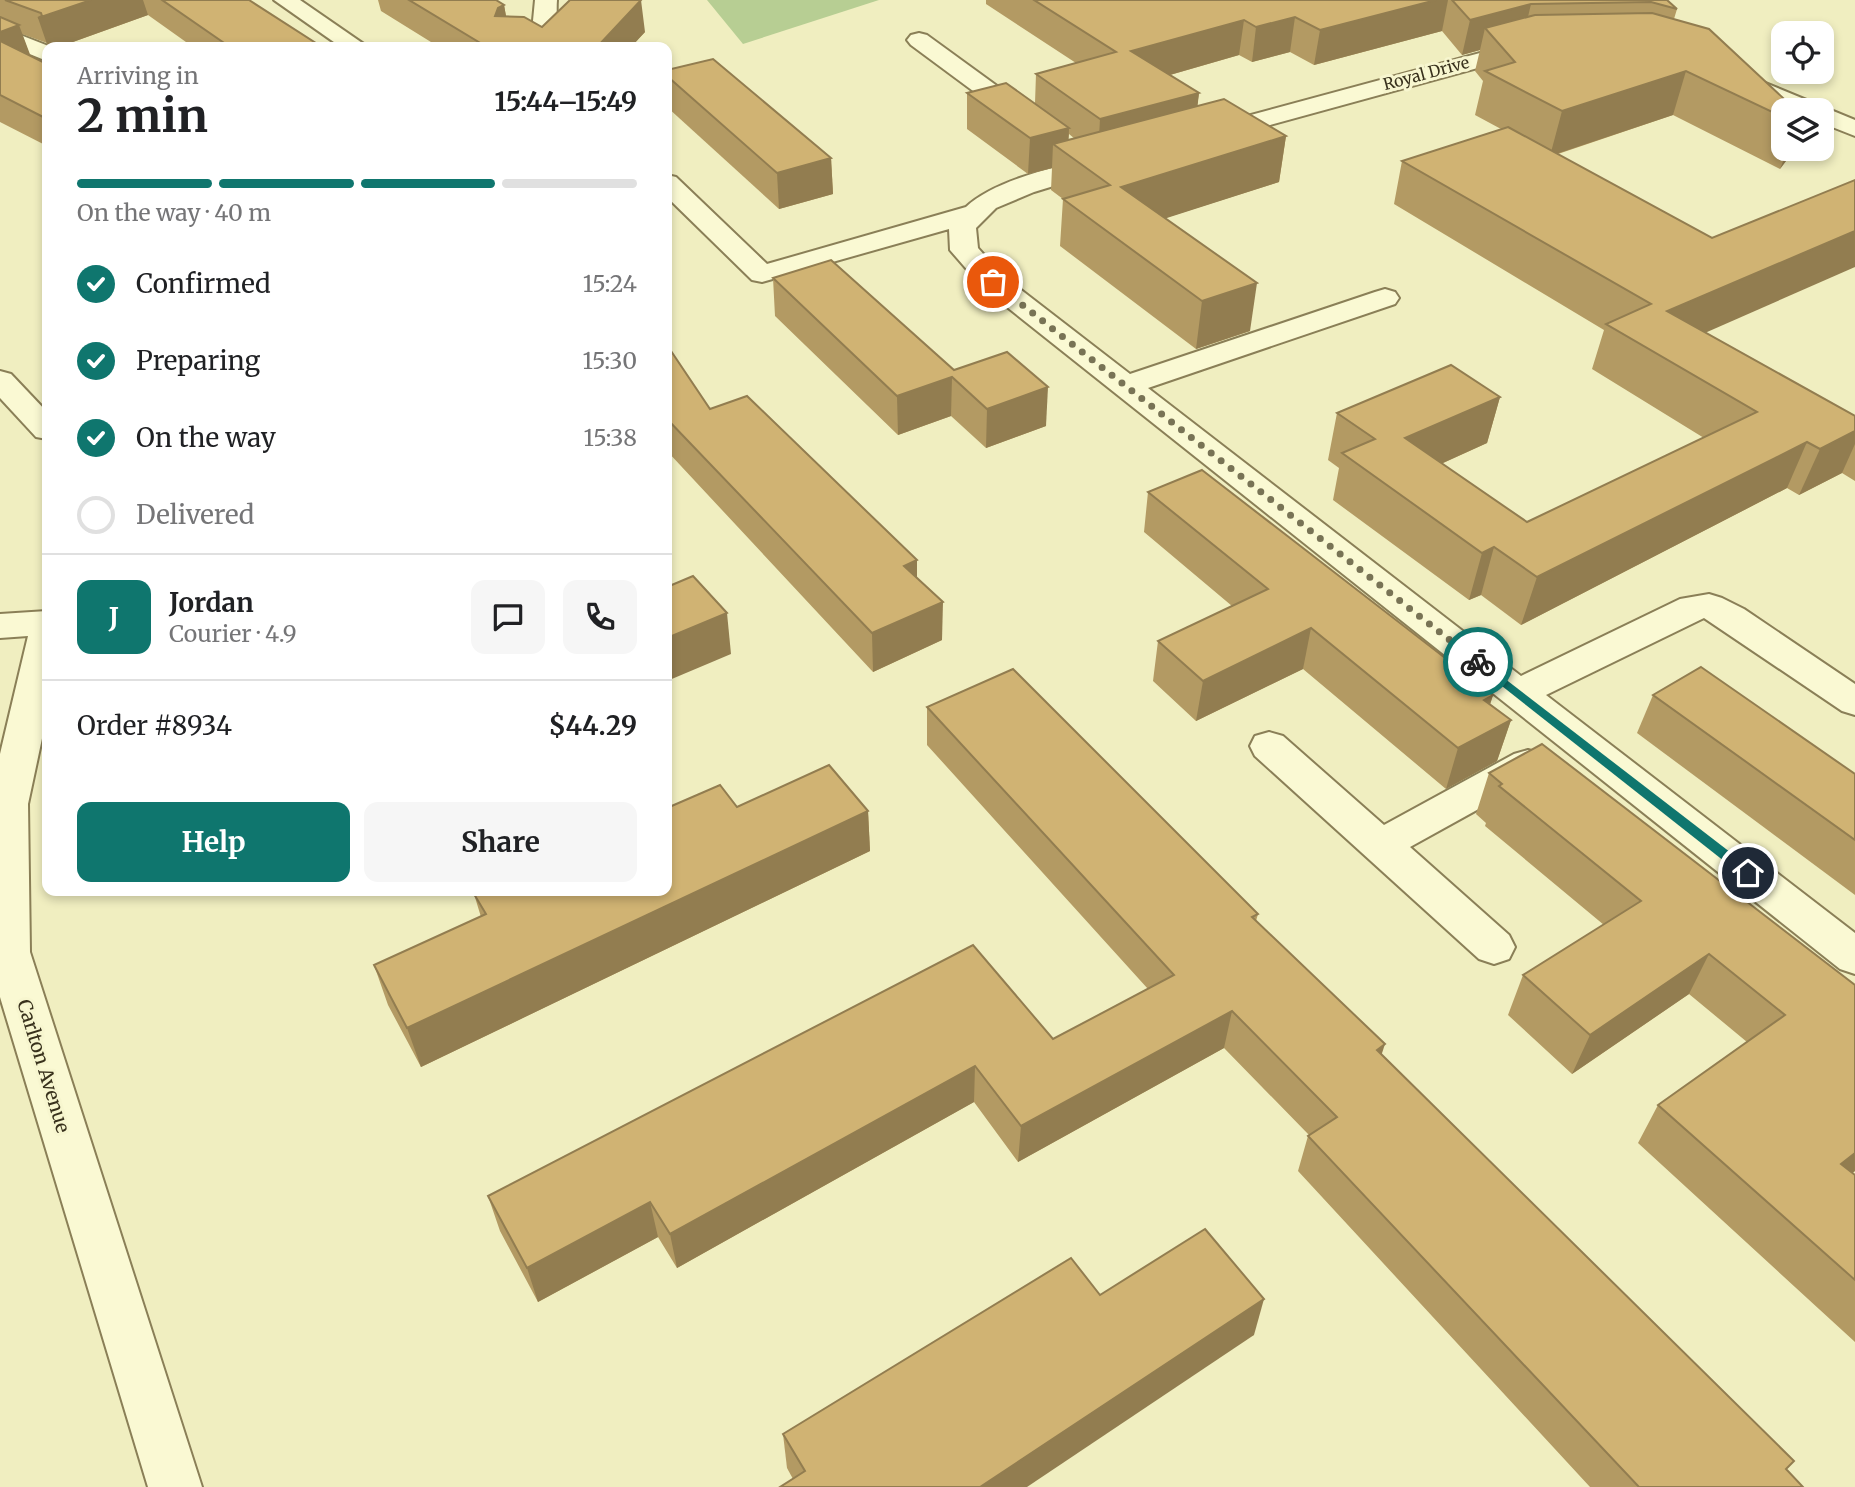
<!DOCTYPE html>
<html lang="en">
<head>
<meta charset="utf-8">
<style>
	body { margin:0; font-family:Merriweather,serif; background:#f6f6f6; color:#202124; height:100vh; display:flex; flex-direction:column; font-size:26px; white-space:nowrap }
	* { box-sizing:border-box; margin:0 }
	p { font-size:23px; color:#757577 }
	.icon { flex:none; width:38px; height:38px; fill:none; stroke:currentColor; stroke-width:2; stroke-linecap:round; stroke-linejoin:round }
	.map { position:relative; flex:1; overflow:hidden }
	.panel { position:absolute; left:42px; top:42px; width:630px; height:854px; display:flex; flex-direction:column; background:#fff; border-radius:14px; box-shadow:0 4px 10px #0003 }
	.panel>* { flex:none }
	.buttons { position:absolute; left:1771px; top:21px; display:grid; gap:14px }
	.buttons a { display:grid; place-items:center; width:63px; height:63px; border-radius:14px; background:#fff; box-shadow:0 4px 10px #0003; font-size:35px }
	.pin { position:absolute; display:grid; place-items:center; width:60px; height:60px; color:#fff; margin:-30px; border:4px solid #fff; border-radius:50%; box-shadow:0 2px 7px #0007 }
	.courier { position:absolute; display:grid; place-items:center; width:70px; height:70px; margin:-35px; border:5px solid #0f766e; border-radius:50%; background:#fff; color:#222; box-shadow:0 2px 9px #0007 }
	.headline em { font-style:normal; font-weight:700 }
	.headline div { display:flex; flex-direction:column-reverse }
	.headline { display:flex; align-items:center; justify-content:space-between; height:119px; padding:0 35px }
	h1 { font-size:46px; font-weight:700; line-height:52px }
	.bar { display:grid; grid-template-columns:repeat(4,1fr); gap:10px 7px; align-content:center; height:84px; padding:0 35px }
	.bar i { height:9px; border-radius:5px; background:#e0e0e0 }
	.bar .on { background:#0f766e }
	.bar p { grid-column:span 4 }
	.line { display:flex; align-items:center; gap:18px; padding:0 35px; border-top:2px solid #e0e0e0 }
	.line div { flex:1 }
	.round { display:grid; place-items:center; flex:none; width:74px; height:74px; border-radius:14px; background:#f6f6f6 }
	ol { padding:0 35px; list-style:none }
	li { display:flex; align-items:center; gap:21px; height:77px }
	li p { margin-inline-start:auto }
	li .icon { padding:7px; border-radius:50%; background:#0f766e; color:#fff; stroke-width:4 }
	li:last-child { color:#757577 }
	li i { width:38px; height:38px; border:4px solid #e0e0e0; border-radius:50% }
	.action { display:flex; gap:14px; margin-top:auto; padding:14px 35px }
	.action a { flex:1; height:80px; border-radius:14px; background:#0f766e; color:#fff; font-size:28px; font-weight:700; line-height:80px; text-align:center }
	.action a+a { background:#f6f6f6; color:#202124 }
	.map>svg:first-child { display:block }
</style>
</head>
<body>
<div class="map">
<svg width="1855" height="1487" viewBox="0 0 1855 1487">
	<rect width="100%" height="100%" fill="#f0eec0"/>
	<polygon fill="#b7ce93" points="707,0 879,0 743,44"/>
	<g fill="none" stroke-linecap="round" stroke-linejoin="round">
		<defs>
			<g id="minor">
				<polygon points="274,0 300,0 368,47 341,47"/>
				<path d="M535 0H557C556 10 558 24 555 34 549 51 516 47 503 47L506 42 532 31Z"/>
				<polygon points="0,27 51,47 47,47 47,61 0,42"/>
				<polygon points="919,33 927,35 1037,115 1040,120 1037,125 1028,127 1019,125 911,45 907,40 911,35"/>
				<polygon points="1528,40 1536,42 1540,47 1536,52 1208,142 1199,139 1195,134 1199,129"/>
				<polygon points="1734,70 1855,120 1855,136 1822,123 1822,110 1793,110 1726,82 1722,77 1726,72"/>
				<path d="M1100 156 1109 159 1113 164 1109 169 1034 192 996 208 976 228 978 248 1003 276 1130 374 1375 292 1385 289 1395 292 1399 298 1395 304 1148 388 1521 676 1680 599 1709 594 1722 598 1744 609 1855 684V715L1842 711 1704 618 1546 695 1855 933V974L1840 969 983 288 950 250 949 229 762 282 752 280 667 197V175L676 177 767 264 966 207C996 179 1060 166 1100 156Z"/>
				<polygon points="0,371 11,374 47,412 47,439 36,437 0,398"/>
				<polygon points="47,611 47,715 28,804 30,952 202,1487 148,1487 0,997 0,754 28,636 0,638 0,614"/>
				<polygon points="1269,732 1283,736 1384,825 1514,754 1528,750 1542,754 1547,764 1542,774 1410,847 1509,935 1515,947 1509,959 1494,964 1479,959 1255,756 1250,746 1255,736"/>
			</g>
		</defs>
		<use href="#minor" stroke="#8a7f57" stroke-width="4"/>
		<use href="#minor" fill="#faf9d3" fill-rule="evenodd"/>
	</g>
	<g fill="#b39a63" fill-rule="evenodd">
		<polygon points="0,0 249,0 322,47 193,47 148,15 59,47 48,47 47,43 22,34 30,56 47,64 47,146 0,122"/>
		<polygon points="378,0 496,0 504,5 506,16 542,27 645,32 631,47 439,47 381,11"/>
		<path d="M986 0H1667L1677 9 1674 19 1783 110V149H1790L1786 161 1780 169 1673 115 1558 154 1706 333 1855 416V481L1842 473 1799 495 1787 488 1521 625 1481 595 1469 600 1333 500 1339 468 1328 460 1337 413 1500 397 1487 443 1441 464 1527 522 1704 438 1592 369 1604 330 1394 204 1402 161 1501 129 1475 115 1483 81 1475 71 1480 50 1462 55 1442 31 1314 65 1290 52 1252 62 1239 55 1170 75 1199 93 1197 106 1286 136 1279 182 1165 218 1250 331 1196 349 1060 246 1063 199 1051 190 1052 168 1028 174 967 129V93L1035 103 1036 74 1076 63 986 4ZM1069 134 1075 139 1068 140Z"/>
		<polygon points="667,70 831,158 833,194 779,209 667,107"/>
		<polygon points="773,278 954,370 1046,426 986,448 951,416 898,435 775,316"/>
		<polygon points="667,345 710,409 917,578 942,640 873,672 667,451"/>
		<polygon points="1148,492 1493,695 1490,704 1511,720 1497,761 1446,789 1303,669 1196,721 1153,681 1158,641 1232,606 1144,532"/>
		<polygon points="1653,695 1855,774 1855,895 1637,733"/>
		<polygon points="927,707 1258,914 1256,921 1382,1055 1803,1487 1590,1487 1298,1171 1308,1136 1309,1135 1224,1048 1018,1162 974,1102 677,1268 658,1237 538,1302 500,1231 488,1196 1053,1039 1148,989 927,745"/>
		<polygon points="1489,773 1855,985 1855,1171 1852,1173 1855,1175 1855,1342 1638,1143 1658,1105 1747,1042 1689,994 1572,1074 1508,1015 1523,975 1604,925 1485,826 1486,823 1476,814"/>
		<polygon points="737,807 868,811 870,851 421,1067 388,1005 374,965 481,917 474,894"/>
		<polygon points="1100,1295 1254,1335 793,1479 787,1468 783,1434"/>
	</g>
	<g fill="#927d50">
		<polygon points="91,0 143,0 148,15 59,47 48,47 38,18"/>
		<polygon points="641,0 645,32 631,47 597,47"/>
		<polygon points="1436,0 1448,0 1442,31 1314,65 1320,30"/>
		<polygon points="1531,4 1523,38 1485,28 1480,50 1462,55 1470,20"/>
		<polygon points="504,5 510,38 495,16 498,8"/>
		<polygon points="1295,17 1290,52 1252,62 1256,27"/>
		<polygon points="1244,20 1239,55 1128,87 1131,51"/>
		<polygon points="19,25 31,57 0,66 0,32"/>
		<polygon points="1686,71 1673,115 1550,156 1562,111"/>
		<polygon points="1199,93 1195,128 1098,155 1100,119"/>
		<polygon points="1069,128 1068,155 1053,144 1052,168 1028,174 1030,138"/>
		<polygon points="1286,136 1279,182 1117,234 1121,187"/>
		<polygon points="1788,149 1790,149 1786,161 1780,169"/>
		<polygon points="831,158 833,194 779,209 777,173"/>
		<polygon points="1855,231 1855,267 1657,354 1667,311"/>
		<polygon points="1257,283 1250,331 1196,349 1202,301"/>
		<polygon points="952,377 951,416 898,435 897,396"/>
		<polygon points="1048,387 1046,426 986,448 987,409"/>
		<polygon points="1500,397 1487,443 1394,485 1405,438"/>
		<polygon points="1855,431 1855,444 1842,473 1799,495 1820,449"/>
		<polygon points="1807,442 1787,488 1521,625 1537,577"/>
		<polygon points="1494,547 1481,595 1469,600 1482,553"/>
		<polygon points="917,560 917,598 904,566"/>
		<polygon points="943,602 942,640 873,672 872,633"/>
		<polygon points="727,613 731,654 667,681 667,638"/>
		<polygon points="1311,628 1303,669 1196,721 1203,681"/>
		<polygon points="1493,695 1480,736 1484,700"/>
		<polygon points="1511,720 1497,761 1446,789 1458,748"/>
		<polygon points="868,811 870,851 421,1067 407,1028"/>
		<polygon points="1709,954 1689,994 1572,1074 1590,1035"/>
		<polygon points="1232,1011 1224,1048 1018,1162 1021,1126"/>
		<polygon points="1385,1044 1373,1081 1377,1050"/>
		<polygon points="975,1066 974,1102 677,1268 670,1234"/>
		<polygon points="1855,1153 1855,1171 1815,1202 1841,1164"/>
		<polygon points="650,1202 658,1237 538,1302 527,1268"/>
		<polygon points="1264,1299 1254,1335 1027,1487 980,1487"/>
	</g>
	<g fill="#d0b373" stroke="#927d50" stroke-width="2">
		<polygon points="5,0 91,0 38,18 42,16 41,13"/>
		<polygon points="162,0 249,0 322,47 230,47"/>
		<polygon points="409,0 496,0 504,5 498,8 495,16 524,17 542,27 570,0 641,0 597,47 487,47"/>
		<polygon points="1034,0 1436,0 1320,30 1295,17 1256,27 1244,20 1131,51 1199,93 1100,119 1036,74 1116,52"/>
		<polygon points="1452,0 1667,0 1677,9 1651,2 1531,4 1470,20"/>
		<polygon points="1652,13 1709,29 1796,110 1783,110 1783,117 1686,71 1562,111 1485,71 1515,62 1485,28 1535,15"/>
		<polygon points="0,17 19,25 0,32"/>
		<polygon points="0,41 47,64 47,119 0,95"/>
		<polygon points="713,59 831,158 777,173 667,76 667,70"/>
		<polygon points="1006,83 1069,128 1030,138 967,93"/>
		<polygon points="1224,99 1286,136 1121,187 1257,283 1202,301 1063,199 1110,185 1053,144"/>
		<polygon points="1508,127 1712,238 1855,180 1855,231 1667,311 1855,416 1855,431 1820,449 1807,442 1537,577 1494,547 1482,553 1342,453 1375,439 1337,413 1451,365 1500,397 1405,438 1527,522 1757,412 1606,324 1651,304 1402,161"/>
		<polygon points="831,260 954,370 1007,352 1048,387 987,409 952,377 897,396 773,278"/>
		<polygon points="667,345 710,409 747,396 917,560 904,566 943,602 872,633 667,419"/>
		<polygon points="1202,470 1493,695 1484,700 1511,720 1458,748 1311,628 1203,681 1158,641 1268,589 1148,492"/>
		<polygon points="693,576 727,613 667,638 667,587"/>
		<polygon points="1701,667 1855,774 1855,840 1653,695"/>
		<polygon points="1013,669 1258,914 1252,917 1385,1044 1377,1050 1794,1461 1786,1469 1803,1487 1639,1487 1308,1136 1337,1117 1232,1011 1021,1126 975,1066 670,1234 650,1202 527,1268 488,1196 973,945 1053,1039 1174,975 927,707"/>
		<polygon points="1542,744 1855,985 1855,1153 1841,1164 1855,1175 1855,1280 1658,1105 1785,1015 1709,954 1590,1035 1523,975 1641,901 1499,786 1502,784 1489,773"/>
		<polygon points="829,765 868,811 407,1028 374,965 486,914 474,894 483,891 667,891 667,808 720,785 737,807"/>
		<polygon points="1205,1229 1264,1299 980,1487 780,1487 805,1471 783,1434 1071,1258 1100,1295"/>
	</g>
	<polygon fill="#0f766e" points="1478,658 1752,869 1752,876 1743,876 1474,664 1474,659"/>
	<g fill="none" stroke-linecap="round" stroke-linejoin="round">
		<polyline stroke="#787355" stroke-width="7" stroke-dasharray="0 12.6" points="993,282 1478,662"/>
	</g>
	<g text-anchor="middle" stroke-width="6" stroke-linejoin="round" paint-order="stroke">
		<g font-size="16" fill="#38311c" stroke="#f7f6cf">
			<text transform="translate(1426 73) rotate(-15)" y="6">Royal Drive</text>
		</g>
		<g font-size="19" fill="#38311c" stroke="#f7f6cf">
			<text transform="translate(44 1066) rotate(73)" y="7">Carlton Avenue</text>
		</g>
	</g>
</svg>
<div class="buttons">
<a><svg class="icon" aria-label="locate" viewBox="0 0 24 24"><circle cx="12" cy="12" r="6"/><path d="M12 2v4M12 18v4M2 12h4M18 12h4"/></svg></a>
<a><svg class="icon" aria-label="layers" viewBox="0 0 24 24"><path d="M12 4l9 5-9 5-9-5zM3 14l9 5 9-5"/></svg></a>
</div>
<div class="pin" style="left:993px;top:282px;background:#ea580c"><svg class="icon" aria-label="bag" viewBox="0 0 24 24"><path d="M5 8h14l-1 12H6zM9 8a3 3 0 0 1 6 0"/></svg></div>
<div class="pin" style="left:1748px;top:873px;background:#1f2937"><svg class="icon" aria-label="home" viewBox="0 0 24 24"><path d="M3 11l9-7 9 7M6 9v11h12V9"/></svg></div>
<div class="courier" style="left:1478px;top:662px"><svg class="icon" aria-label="bike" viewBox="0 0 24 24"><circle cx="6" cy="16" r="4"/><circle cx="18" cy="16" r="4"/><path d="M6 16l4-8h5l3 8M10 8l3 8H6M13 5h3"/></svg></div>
<section class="panel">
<div class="headline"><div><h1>2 min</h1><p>Arriving in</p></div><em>15:44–15:49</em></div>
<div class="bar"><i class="on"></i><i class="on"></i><i class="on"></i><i></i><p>On the way · 40 m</p></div>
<ol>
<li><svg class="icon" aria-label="check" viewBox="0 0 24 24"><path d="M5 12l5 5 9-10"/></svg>Confirmed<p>15:24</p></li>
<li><svg class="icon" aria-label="check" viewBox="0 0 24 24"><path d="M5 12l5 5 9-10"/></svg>Preparing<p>15:30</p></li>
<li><svg class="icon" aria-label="check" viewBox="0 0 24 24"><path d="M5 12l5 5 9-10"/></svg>On the way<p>15:38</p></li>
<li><i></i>Delivered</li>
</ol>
<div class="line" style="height:126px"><b class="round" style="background:#0f766e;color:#fff">J</b><div><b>Jordan</b><p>Courier · 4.9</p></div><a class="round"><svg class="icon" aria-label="chat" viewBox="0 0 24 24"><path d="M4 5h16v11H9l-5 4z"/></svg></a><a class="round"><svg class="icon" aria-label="phone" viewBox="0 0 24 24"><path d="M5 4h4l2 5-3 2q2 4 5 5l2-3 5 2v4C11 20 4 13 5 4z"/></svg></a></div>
<div class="line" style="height:91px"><div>Order #8934</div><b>$44.29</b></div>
<div class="action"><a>Help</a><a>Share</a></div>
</section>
</div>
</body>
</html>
